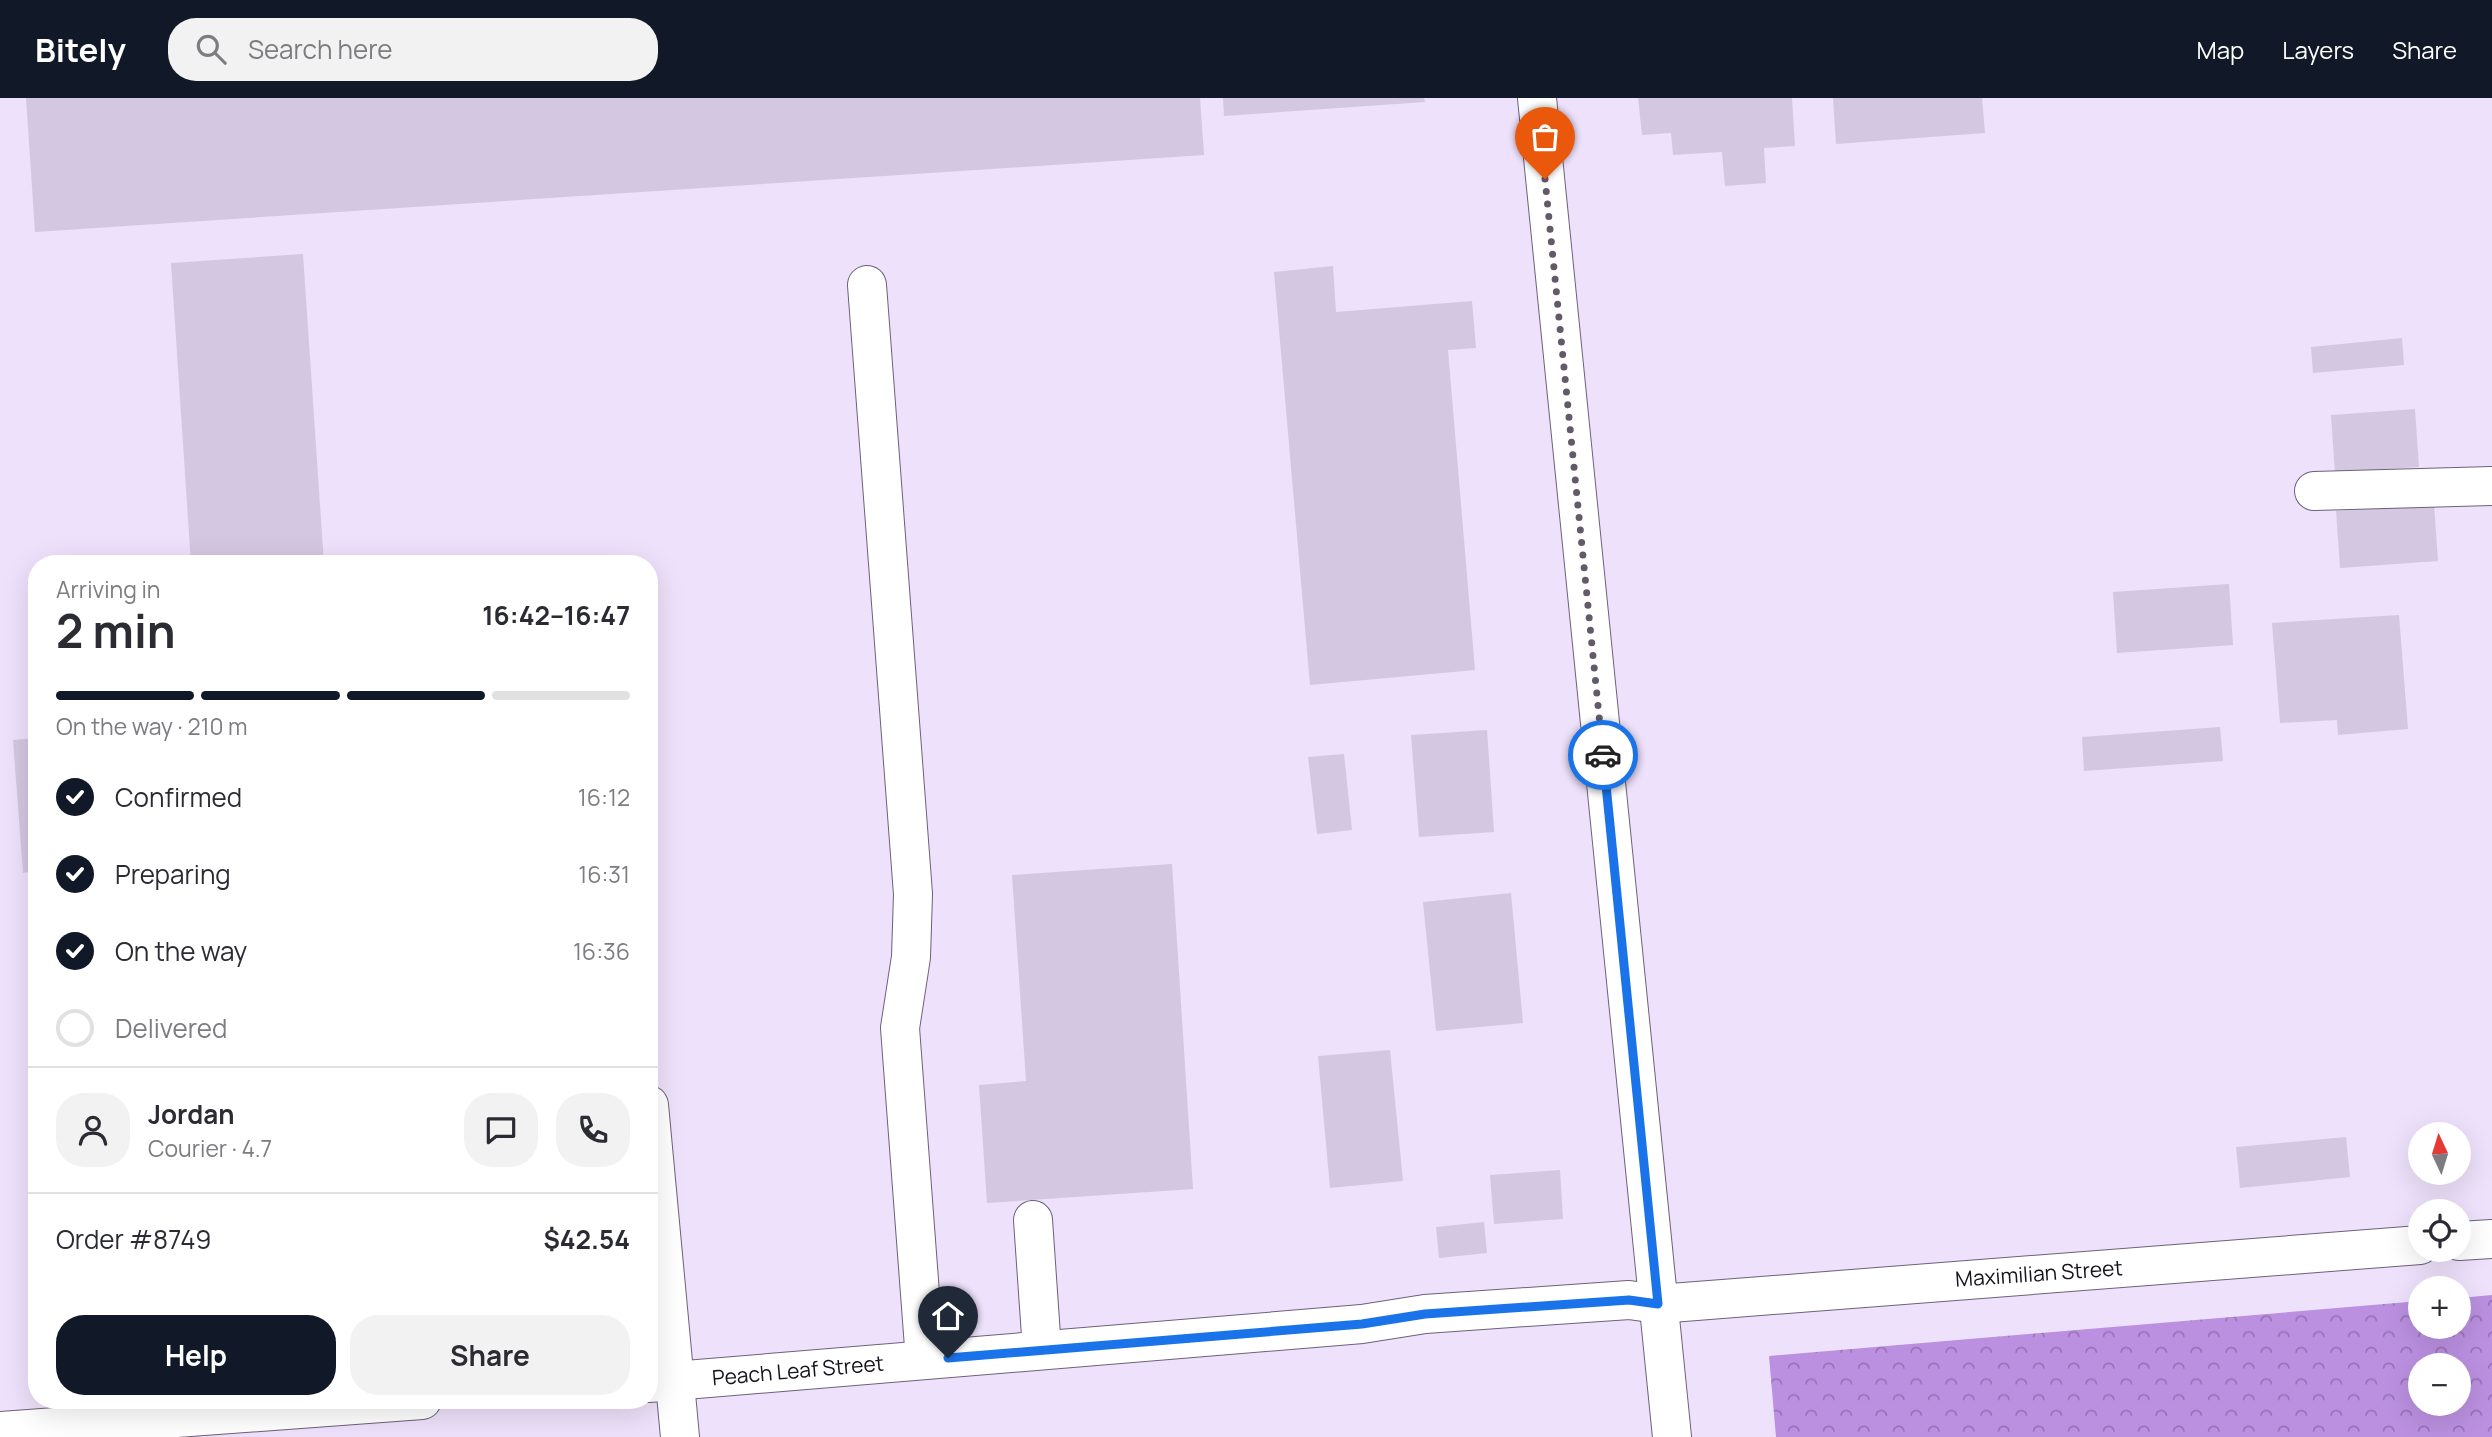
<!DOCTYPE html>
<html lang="en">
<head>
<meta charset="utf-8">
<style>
	body { margin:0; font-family:Manrope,sans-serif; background:#f2f2f3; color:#2b2b33; height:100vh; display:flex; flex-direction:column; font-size:26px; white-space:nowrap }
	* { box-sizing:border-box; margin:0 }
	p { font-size:23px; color:#7c7c81 }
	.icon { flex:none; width:38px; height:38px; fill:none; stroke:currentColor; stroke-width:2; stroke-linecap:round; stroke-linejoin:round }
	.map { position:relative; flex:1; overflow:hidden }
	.details { position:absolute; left:28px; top:457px; width:630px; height:854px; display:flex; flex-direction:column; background:#fff; border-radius:28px; box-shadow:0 7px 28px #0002 }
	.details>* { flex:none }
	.needle { width:46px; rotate:356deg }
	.buttons { position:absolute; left:2408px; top:1024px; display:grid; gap:14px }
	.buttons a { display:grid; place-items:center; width:63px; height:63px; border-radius:50%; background:#fff; box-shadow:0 7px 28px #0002; font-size:35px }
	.pin { position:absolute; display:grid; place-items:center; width:60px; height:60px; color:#fff; margin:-72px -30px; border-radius:50% 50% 50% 0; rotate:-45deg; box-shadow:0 0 7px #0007 }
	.pin .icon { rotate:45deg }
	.courier { position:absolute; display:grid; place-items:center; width:70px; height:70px; margin:-35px; border:5px solid #1a73e8; border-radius:50%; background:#fff; color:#222; box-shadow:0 2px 9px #0007 }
	.headline em { font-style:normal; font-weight:700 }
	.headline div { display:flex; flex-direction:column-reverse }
	.headline { display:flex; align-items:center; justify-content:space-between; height:119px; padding:0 28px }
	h1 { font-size:46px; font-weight:700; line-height:52px }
	.bar { display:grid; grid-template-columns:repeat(4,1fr); gap:10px 7px; align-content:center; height:84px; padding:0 28px }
	.bar i { height:9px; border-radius:5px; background:#e1e1e2 }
	.bar .on { background:#111827 }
	.bar p { grid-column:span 4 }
	.line { display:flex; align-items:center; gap:18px; padding:0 28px; border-top:2px solid #e1e1e2 }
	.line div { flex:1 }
	.round { display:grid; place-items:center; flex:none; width:74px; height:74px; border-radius:28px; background:#f2f2f3 }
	ol { padding:0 28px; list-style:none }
	li { display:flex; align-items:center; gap:21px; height:77px }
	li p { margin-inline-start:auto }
	li .icon { padding:7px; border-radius:50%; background:#111827; color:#fff; stroke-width:4 }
	li:last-child { color:#7c7c81 }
	li i { width:38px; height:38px; border:4px solid #e1e1e2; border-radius:50% }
	.primary-button { display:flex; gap:14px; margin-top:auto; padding:14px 28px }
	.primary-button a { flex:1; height:80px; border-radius:28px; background:#111827; color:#fff; font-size:28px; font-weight:700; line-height:80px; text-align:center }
	.primary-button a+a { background:#f2f2f3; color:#2b2b33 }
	header { display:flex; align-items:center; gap:42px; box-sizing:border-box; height:98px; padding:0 35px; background:#111827; color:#fff }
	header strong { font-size:33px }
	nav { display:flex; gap:38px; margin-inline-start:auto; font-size:24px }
	.search { width:490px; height:63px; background:#f2f2f3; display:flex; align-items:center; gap:18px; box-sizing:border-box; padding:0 24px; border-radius:28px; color:#7c7c81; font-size:26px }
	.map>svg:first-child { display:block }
</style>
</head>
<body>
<header>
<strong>Bitely</strong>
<div class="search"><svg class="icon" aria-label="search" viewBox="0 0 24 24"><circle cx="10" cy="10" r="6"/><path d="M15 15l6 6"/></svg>Search here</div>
<nav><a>Map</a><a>Layers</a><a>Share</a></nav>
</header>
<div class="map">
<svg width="2492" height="1339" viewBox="0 0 2492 1339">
	<defs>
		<pattern id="forest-crowns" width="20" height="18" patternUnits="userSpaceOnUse" patternTransform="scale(1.75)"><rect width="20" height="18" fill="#bb90e1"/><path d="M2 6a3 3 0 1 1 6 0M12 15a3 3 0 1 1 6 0" fill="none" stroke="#9774b6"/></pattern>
	</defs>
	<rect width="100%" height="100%" fill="#eee1fb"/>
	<path fill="url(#forest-crowns)" fill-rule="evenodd" d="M2492 1197V1339H1776L1769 1258 2420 1203V1228H2459V1200ZM2420 1267H2459V1306H2420Z"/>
	<g fill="#d4c7e1">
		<polygon points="26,0 1200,0 1204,57 35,134"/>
		<polygon points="1223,0 1424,0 1425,4 1224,18"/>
		<polygon points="1638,0 1792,0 1795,48 1764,50 1766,85 1725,88 1722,54 1673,57 1671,35 1642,37"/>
		<polygon points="1833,0 1982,0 1985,35 1836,46"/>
		<polygon points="303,156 324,466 191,466 171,165"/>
		<polygon points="1333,168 1336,214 1472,203 1476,250 1448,252 1475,572 1310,587 1274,174"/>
		<polygon points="2402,240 2404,267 2313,275 2311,249"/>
		<polygon points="2415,311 2419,369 2335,375 2331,317"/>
		<polygon points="2434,406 2438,463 2340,470 2336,413"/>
		<polygon points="2229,486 2233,547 2117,555 2113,494"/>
		<polygon points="2399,517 2408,631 2338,637 2337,622 2280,625 2272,525"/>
		<polygon points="2220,629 2223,663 2084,673 2082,639"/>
		<polygon points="1487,632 1494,734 1419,739 1411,637"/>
		<polygon points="37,640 37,773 23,775 13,642"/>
		<polygon points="1344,656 1352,732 1317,736 1308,659"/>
		<polygon points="1172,766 1193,1091 987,1105 979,987 1026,983 1012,777"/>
		<polygon points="1511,795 1523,925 1436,933 1423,804"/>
		<polygon points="1390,952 1403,1083 1330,1090 1318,958"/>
		<polygon points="2346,1039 2350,1079 2240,1090 2236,1049"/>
		<polygon points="1560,1072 1563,1121 1494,1126 1490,1077"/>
		<polygon points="1484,1124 1487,1155 1439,1160 1436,1129"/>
	</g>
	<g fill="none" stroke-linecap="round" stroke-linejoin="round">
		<defs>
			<g id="minor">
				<polyline points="867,187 913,796 911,859 900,930 925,1262"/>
				<polyline points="2314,393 2492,388"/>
				<polyline points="649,1007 680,1339"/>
				<polyline points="1033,1122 1042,1252"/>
				<polyline points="2459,1143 2492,1141"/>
				<polyline points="649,1285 1362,1226 1425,1216 1629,1202 1658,1206 2420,1147"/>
				<polyline points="0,1333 422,1302"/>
			</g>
			<polyline id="major" points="1537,0 1672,1339"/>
		</defs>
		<use href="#minor" stroke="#6d6178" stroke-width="40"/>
		<use href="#major" stroke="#6d6178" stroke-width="40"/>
		<use href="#minor" stroke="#fff" stroke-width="38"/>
		<use href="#major" stroke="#fff" stroke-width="38"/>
	</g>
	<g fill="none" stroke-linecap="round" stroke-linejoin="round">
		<polyline stroke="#625a69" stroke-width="7" stroke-dasharray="0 12.6" points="1545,81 1603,657"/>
		<polyline stroke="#1a73e8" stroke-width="9" points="948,1260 1362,1226 1425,1216 1629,1202 1658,1206 1603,657"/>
	</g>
	<g text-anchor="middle" stroke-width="5" stroke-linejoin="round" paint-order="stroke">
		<g font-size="21" fill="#16121b" stroke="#fff">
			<text transform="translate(2039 1176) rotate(-4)" y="7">Maximilian Street</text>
			<text transform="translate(798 1273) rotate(-5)" y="7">Peach Leaf Street</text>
		</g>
	</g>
</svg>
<div class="buttons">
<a><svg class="needle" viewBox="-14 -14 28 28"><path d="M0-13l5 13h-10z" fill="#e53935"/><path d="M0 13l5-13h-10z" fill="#7c7c81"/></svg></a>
<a><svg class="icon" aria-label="locate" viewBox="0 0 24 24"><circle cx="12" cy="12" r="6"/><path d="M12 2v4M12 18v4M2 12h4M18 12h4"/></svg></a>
<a>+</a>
<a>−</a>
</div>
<div class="pin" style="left:1545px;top:81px;background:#ea580c"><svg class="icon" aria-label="bag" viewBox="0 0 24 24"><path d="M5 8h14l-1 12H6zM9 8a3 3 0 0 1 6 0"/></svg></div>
<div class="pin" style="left:948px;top:1260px;background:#1f2937"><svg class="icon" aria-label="home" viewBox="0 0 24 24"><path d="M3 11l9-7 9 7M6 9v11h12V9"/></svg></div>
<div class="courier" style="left:1603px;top:657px"><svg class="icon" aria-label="car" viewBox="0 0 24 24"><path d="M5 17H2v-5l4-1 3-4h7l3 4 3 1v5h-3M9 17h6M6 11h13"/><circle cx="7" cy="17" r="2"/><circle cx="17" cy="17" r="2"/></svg></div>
<section class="details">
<div class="headline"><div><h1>2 min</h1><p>Arriving in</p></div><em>16:42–16:47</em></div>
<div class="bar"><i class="on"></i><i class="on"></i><i class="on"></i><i></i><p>On the way · 210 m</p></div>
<ol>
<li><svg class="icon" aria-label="check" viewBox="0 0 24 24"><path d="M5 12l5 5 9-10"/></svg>Confirmed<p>16:12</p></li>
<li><svg class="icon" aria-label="check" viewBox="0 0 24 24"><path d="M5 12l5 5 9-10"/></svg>Preparing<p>16:31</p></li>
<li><svg class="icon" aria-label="check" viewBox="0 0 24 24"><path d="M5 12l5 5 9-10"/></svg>On the way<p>16:36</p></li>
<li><i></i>Delivered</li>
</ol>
<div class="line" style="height:126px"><a class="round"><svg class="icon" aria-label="person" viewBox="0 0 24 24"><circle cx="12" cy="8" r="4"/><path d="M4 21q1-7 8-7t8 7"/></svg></a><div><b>Jordan</b><p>Courier · 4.7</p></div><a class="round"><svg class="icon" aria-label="chat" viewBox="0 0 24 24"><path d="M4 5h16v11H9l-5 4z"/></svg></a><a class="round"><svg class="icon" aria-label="phone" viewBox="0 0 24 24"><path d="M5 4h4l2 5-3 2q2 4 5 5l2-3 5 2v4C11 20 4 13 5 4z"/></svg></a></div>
<div class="line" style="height:91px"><div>Order #8749</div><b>$42.54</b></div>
<div class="primary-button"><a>Help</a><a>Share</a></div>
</section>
</div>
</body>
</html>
